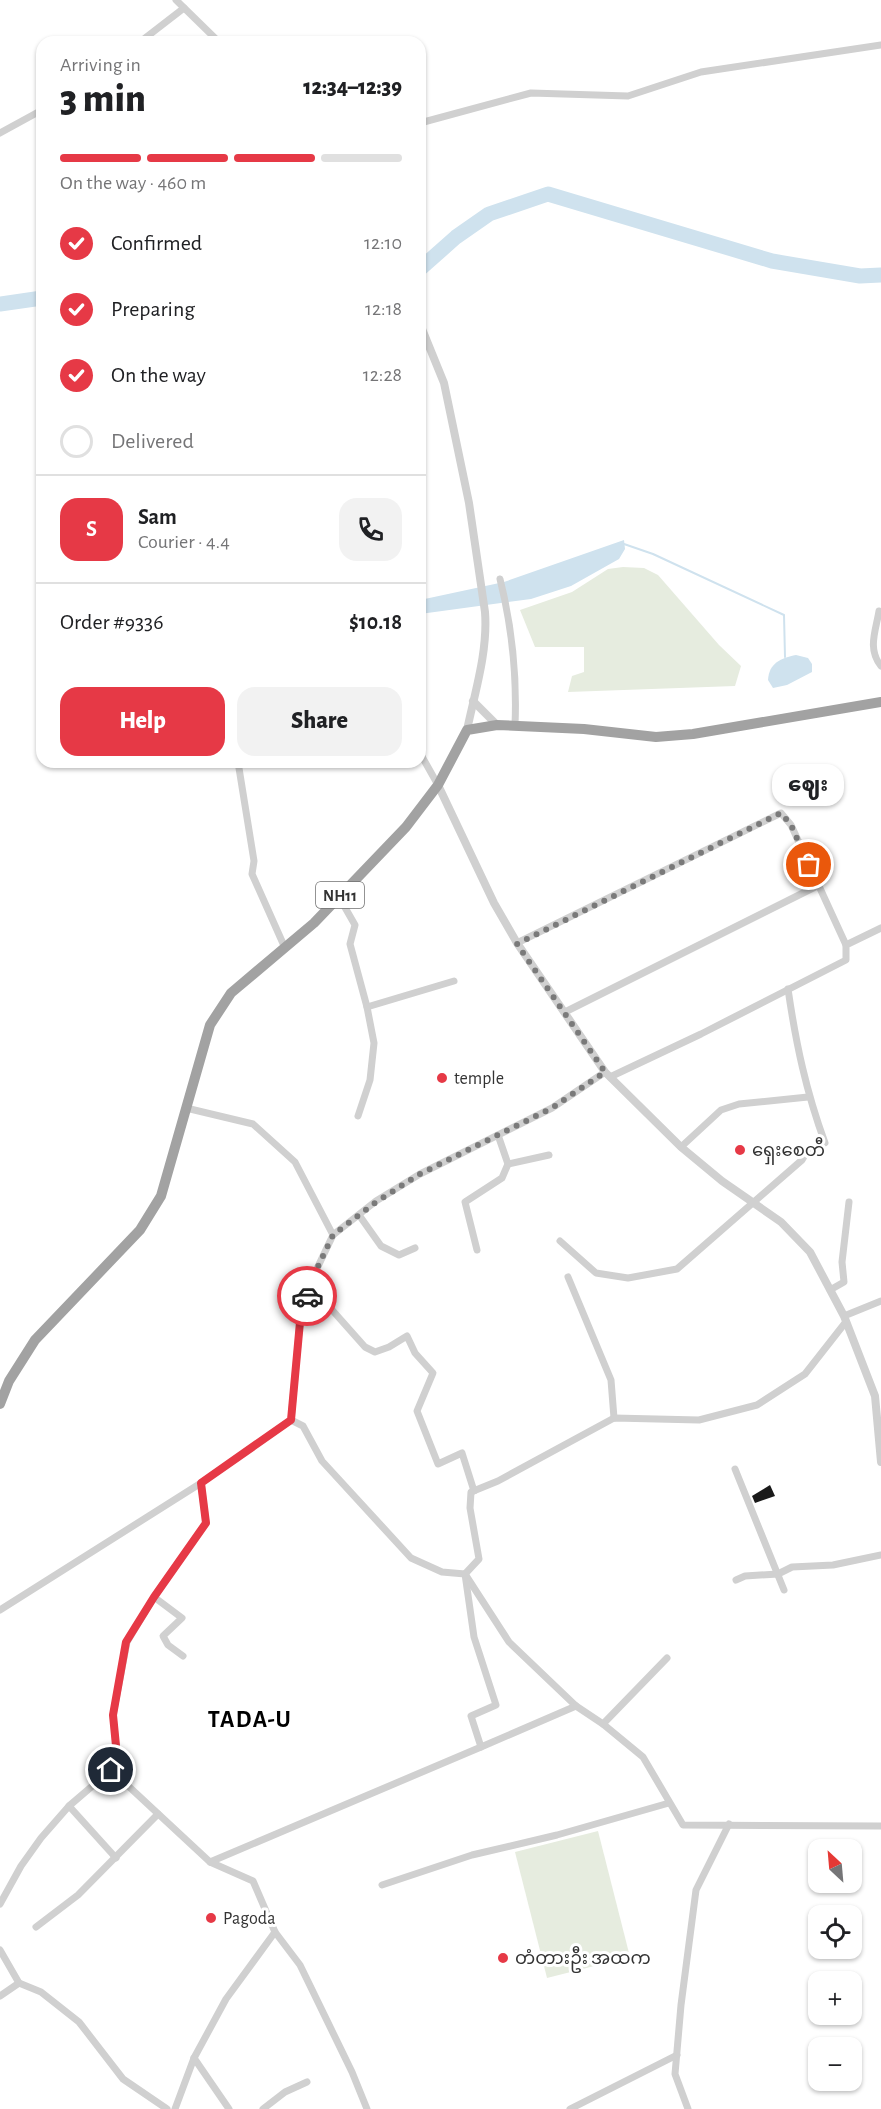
<!DOCTYPE html>
<html lang="en">
<head>
<meta charset="utf-8">
<style>
	body { margin:0; font-family:"Alegreya Sans","Noto Sans Myanmar",sans-serif; background:#f2f2f2; color:#202124; height:100vh; display:flex; flex-direction:column; font-size:22px; white-space:nowrap }
	* { box-sizing:border-box; margin:0 }
	p { font-size:20px; color:#757577 }
	.icon { flex:none; width:33px; height:33px; fill:none; stroke:currentColor; stroke-width:2; stroke-linecap:round; stroke-linejoin:round }
	.map { position:relative; flex:1; overflow:hidden }
	.drawer { position:absolute; left:36px; top:36px; width:390px; height:732px; display:flex; flex-direction:column; background:#fff; border-radius:18px; box-shadow:0 2px 4px #0004 }
	.drawer>* { flex:none }
	.needle { width:39px; rotate:334deg }
	.controls { position:absolute; left:808px; top:1839px; display:grid; gap:12px }
	.controls a { display:grid; place-items:center; width:54px; height:54px; border-radius:12px; background:#fff; box-shadow:0 2px 4px #0004; font-size:30px }
	.pin { position:absolute; display:grid; place-items:center; width:51px; height:51px; color:#fff; margin:-26px; border:3px solid #fff; border-radius:50%; box-shadow:0 2px 6px #0007 }
	.courier { position:absolute; display:grid; place-items:center; width:60px; height:60px; margin:-30px; border:4px solid #e63946; border-radius:50%; background:#fff; color:#222; box-shadow:0 2px 8px #0007 }
	.bubble { position:absolute; height:42px; border-radius:18px; background:#fff; box-shadow:0 2px 4px #0004; font-size:20px; font-weight:800; line-height:42px; text-align:center }
	.overview em { font-style:normal; font-weight:800 }
	.overview div { display:flex; flex-direction:column-reverse }
	.overview { display:flex; align-items:center; justify-content:space-between; height:102px; padding:0 24px }
	h1 { font-size:39px; font-weight:800; line-height:45px }
	.bar { display:grid; grid-template-columns:repeat(4,1fr); gap:9px 6px; align-content:center; height:72px; padding:0 24px }
	.bar i { height:8px; border-radius:4px; background:#e0e0e0 }
	.bar .on { background:#e63946 }
	.bar p { grid-column:span 4 }
	.line { display:flex; align-items:center; gap:15px; padding:0 24px; border-top:2px solid #e0e0e0 }
	.line div { flex:1 }
	.round { display:grid; place-items:center; flex:none; width:63px; height:63px; border-radius:18px; background:#f2f2f2 }
	ol { padding:0 24px; list-style:none }
	li { display:flex; align-items:center; gap:18px; height:66px }
	li p { margin-inline-start:auto }
	li .icon { padding:6px; border-radius:50%; background:#e63946; color:#fff; stroke-width:4 }
	li:last-child { color:#757577 }
	li i { width:33px; height:33px; border:3px solid #e0e0e0; border-radius:50% }
	.button { display:flex; gap:12px; margin-top:auto; padding:12px 24px }
	.button a { flex:1; height:69px; border-radius:18px; background:#e63946; color:#fff; font-size:24px; font-weight:800; line-height:69px; text-align:center }
	.button a+a { background:#f2f2f2; color:#202124 }
	.map>svg:first-child { display:block }
</style>
</head>
<body>
<div class="map">
<svg width="881" height="2109" viewBox="0 0 881 2109">
	<rect width="100%" height="100%" fill="#fff"/>
	<g fill="#e6ecdf">
		<polygon points="623,567 644,568 658,575 719,645 741,666 735,686 568,692 572,676 584,672 584,647 535,647 520,610 572,592 608,569"/>
		<polygon points="598,1831 630,1957 547,1978 515,1852"/>
	</g>
	<g fill="#cfe2ee">
		<polygon points="624,540 625,549 619,559 571,586 531,599 420,614 420,600 504,582"/>
		<path d="M796 655 808 658 812 664V672L787 685 773 688 768 680C769 663 781 658 796 655Z"/>
	</g>
	<g fill="none" stroke-linecap="round" stroke-linejoin="round">
		<polyline stroke="#cfe2ee" stroke-width="2" points="624,544 653,554 784,615 785,657"/>
		<g stroke="#cfe2ee" stroke-width="15">
			<polyline points="420,269 456,237 489,214 548,194 772,261 860,276 881,275"/>
			<polyline points="0,304 42,298"/>
		</g>
	</g>
	<polygon fill="#1a1a1a" points="770,1485 775,1496 755,1503 752,1496"/>
	<g fill="none" stroke-linecap="round" stroke-linejoin="round">
		<g stroke="#d0d0d0" stroke-width="7">
			<polyline points="176,0 219,42"/>
			<polyline points="140,42 184,8"/>
			<polyline points="420,123 531,93 628,96 701,72 881,45"/>
			<polyline points="0,133 42,110"/>
			<path d="M500 579C512 627 517 677 515 726"/>
			<path d="M879 611C876 630 867 649 881 666"/>
			<polyline points="420,753 438,785"/>
			<polyline points="238,762 254,861 252,874 285,948"/>
			<polyline points="339,897 355,925 350,944 367,1007 374,1043 370,1080 358,1116"/>
			<polyline points="517,943 781,813 791,825 846,945"/>
			<polyline points="367,1007 454,981"/>
			<polyline points="565,1012 819,885"/>
			<polyline points="610,1077 701,1034 846,960 846,945 881,928"/>
			<polyline points="186,1108 253,1124 295,1162 333,1235"/>
			<polyline points="681,1147 721,1110 739,1104 808,1097"/>
			<polyline points="508,1164 549,1155"/>
			<polyline points="359,1215 381,1246 399,1255 415,1248"/>
			<path d="M560 1241 596 1273 628 1278 677 1269 802 1160 806 1153 825 1143C806 1091 796 1044 788 989"/>
			<polyline points="477,1250 465,1202 502,1178 508,1164 498,1135"/>
			<polyline points="568,1277 611,1380 614,1418"/>
			<polyline points="830,1290 844,1282 842,1262 849,1202"/>
			<polyline points="307,1296 333,1311 365,1347 375,1352 389,1347 407,1336 415,1353 433,1373 417,1411 438,1464 462,1453 474,1491"/>
			<polyline points="844,1316 881,1301"/>
			<polyline points="291,1420 303,1426 322,1461 411,1558 442,1572 465,1574 509,1642 576,1706 603,1724 643,1757 683,1825 881,1826"/>
			<polyline points="735,1469 784,1590"/>
			<polyline points="736,1580 745,1576 778,1574 792,1567 833,1565 881,1555"/>
			<polyline points="154,1597 182,1618 163,1636 168,1645 183,1656"/>
			<polyline points="0,1610 201,1483 291,1420 300,1322 312,1279 333,1235 376,1201 420,1174 552,1108 605,1072"/>
			<polyline points="603,1724 667,1658"/>
			<polyline points="481,1747 576,1706"/>
			<polyline points="111,1770 210,1862 253,1881 275,1932 226,1999 194,2058 175,2109"/>
			<polyline points="69,1806 116,1858"/>
			<polyline points="210,1862 481,1747 471,1716 496,1705 474,1637 465,1574 479,1559 470,1508 471,1492 498,1481 614,1418 699,1420 757,1405 805,1374 845,1323"/>
			<polyline points="382,1885 472,1855 557,1835 669,1803"/>
			<polyline points="0,1904 21,1866 41,1838 69,1806 111,1770 117,1756 113,1715 127,1642 154,1597 206,1523 201,1483"/>
			<polyline points="36,1927 78,1895 158,1814"/>
			<polyline points="275,1932 300,1965 352,2072 367,2109"/>
			<polyline points="0,1950 19,1983 41,1992 79,2022 123,2079 167,2109"/>
			<polyline points="0,1996 19,1983"/>
			<polyline points="194,2058 229,2109"/>
			<polyline points="263,2109 285,2092 307,2082"/>
			<polyline points="570,2109 677,2055"/>
			<polyline points="688,2109 675,2074 681,2005 696,1890 729,1824"/>
		</g>
		<g stroke="#d0d0d0" stroke-width="8">
			<path d="M420 324 444 383 469 503 485 612C488 651 475 692 467 730"/>
			<polyline points="473,701 497,725"/>
			<polyline points="438,785 494,903 517,943 605,1072 681,1147 722,1181 781,1222 810,1252 844,1316 875,1396 881,1462"/>
		</g>
		<polyline stroke="#a2a2a2" stroke-width="10" points="0,1404 9,1381 35,1340 140,1230 161,1196 210,1025 231,993 314,923 406,827 438,785 467,730 497,725 584,729 656,737 693,734 881,702"/>
	</g>
	<g fill="none" stroke-linecap="round" stroke-linejoin="round">
		<polyline stroke="#7a7a7a" stroke-width="6" stroke-dasharray="0 10.8" points="307,1296 312,1279 333,1235 376,1202 420,1174 552,1108 605,1072 517,944 781,813 791,825 809,865"/>
		<polyline stroke="#e63946" stroke-width="8" points="111,1770 117,1756 113,1715 126,1642 154,1597 206,1523 201,1483 291,1420 300,1322 307,1296"/>
	</g>
	<g fill="#e63946" stroke="#fff" stroke-width="2">
		<circle cx="442" cy="1078" r="6"/>
		<circle cx="740" cy="1150" r="6"/>
		<circle cx="211" cy="1918" r="6"/>
		<circle cx="503" cy="1958" r="6"/>
	</g>
	<g text-anchor="middle" stroke-width="6" stroke-linejoin="round" paint-order="stroke">
		<rect fill="#fff" stroke="#707070" stroke-width="1.5" x="316" y="882" width="48" height="26" rx="4.5"/>
		<g font-size="16" font-weight="bold" fill="#333">
			<text x="340" y="901">NH11</text>
		</g>
		<g font-size="18" fill="#333" stroke="#fff" text-anchor="start">
			<text x="454" y="1084">temple</text>
			<text x="752" y="1156">ရှေးစေတီ</text>
			<text x="223" y="1924">Pagoda</text>
			<text x="515" y="1964">တံတားဦး အထက</text>
		</g>
		<g font-size="24" font-weight="bold" letter-spacing="1.5" fill="#000" stroke="#fff">
			<text x="250" y="1727">TADA-U</text>
		</g>
	</g>
</svg>
<div class="controls">
<a><svg class="needle" viewBox="-14 -14 28 28"><path d="M0-13l5 13h-10z" fill="#e53935"/><path d="M0 13l5-13h-10z" fill="#757577"/></svg></a>
<a><svg class="icon" aria-label="locate" viewBox="0 0 24 24"><circle cx="12" cy="12" r="6"/><path d="M12 2v4M12 18v4M2 12h4M18 12h4"/></svg></a>
<a>+</a>
<a>−</a>
</div>
<div class="pin" style="left:809px;top:865px;background:#ea580c"><svg class="icon" aria-label="bag" viewBox="0 0 24 24"><path d="M5 8h14l-1 12H6zM9 8a3 3 0 0 1 6 0"/></svg></div>
<div class="pin" style="left:111px;top:1770px;background:#1f2937"><svg class="icon" aria-label="home" viewBox="0 0 24 24"><path d="M3 11l9-7 9 7M6 9v11h12V9"/></svg></div>
<div class="courier" style="left:307px;top:1296px"><svg class="icon" aria-label="car" viewBox="0 0 24 24"><path d="M5 17H2v-5l4-1 3-4h7l3 4 3 1v5h-3M9 17h6M6 11h13"/><circle cx="7" cy="17" r="2"/><circle cx="17" cy="17" r="2"/></svg></div>
<div class="bubble" style="left:772px;top:764px;width:72px">ဈေး</div>
<section class="drawer">
<div class="overview"><div><h1>3 min</h1><p>Arriving in</p></div><em>12:34–12:39</em></div>
<div class="bar"><i class="on"></i><i class="on"></i><i class="on"></i><i></i><p>On the way · 460 m</p></div>
<ol>
<li><svg class="icon" aria-label="check" viewBox="0 0 24 24"><path d="M5 12l5 5 9-10"/></svg>Confirmed<p>12:10</p></li>
<li><svg class="icon" aria-label="check" viewBox="0 0 24 24"><path d="M5 12l5 5 9-10"/></svg>Preparing<p>12:18</p></li>
<li><svg class="icon" aria-label="check" viewBox="0 0 24 24"><path d="M5 12l5 5 9-10"/></svg>On the way<p>12:28</p></li>
<li><i></i>Delivered</li>
</ol>
<div class="line" style="height:108px"><b class="round" style="background:#e63946;color:#fff">S</b><div><b>Sam</b><p>Courier · 4.4</p></div><a class="round"><svg class="icon" aria-label="phone" viewBox="0 0 24 24"><path d="M5 4h4l2 5-3 2q2 4 5 5l2-3 5 2v4C11 20 4 13 5 4z"/></svg></a></div>
<div class="line" style="height:78px"><div>Order #9336</div><b>$10.18</b></div>
<div class="button"><a>Help</a><a>Share</a></div>
</section>
</div>
</body>
</html>
